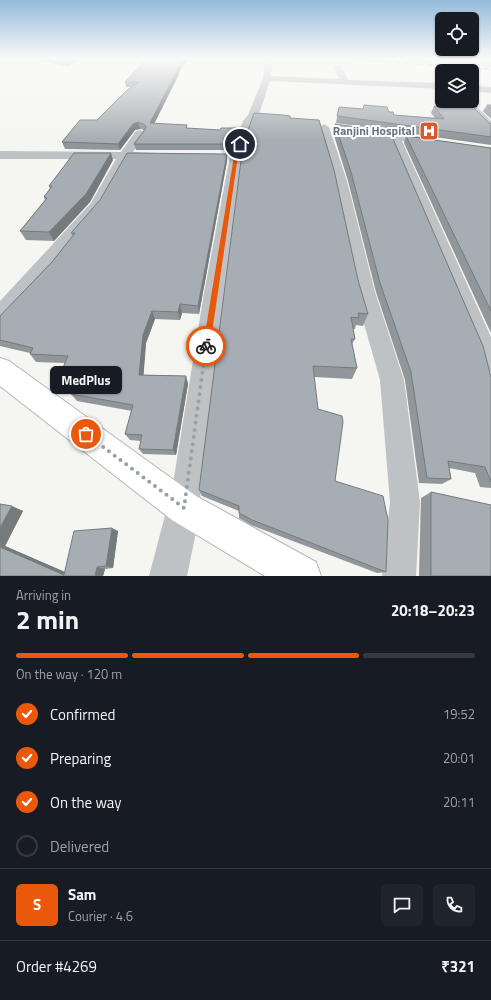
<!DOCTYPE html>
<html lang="en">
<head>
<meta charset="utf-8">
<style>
	body { margin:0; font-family:"Titillium Web",sans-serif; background:#20242c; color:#f1f3f6; height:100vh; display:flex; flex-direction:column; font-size:15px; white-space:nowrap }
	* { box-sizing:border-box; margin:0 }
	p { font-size:13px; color:#9ea1a6 }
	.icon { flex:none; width:22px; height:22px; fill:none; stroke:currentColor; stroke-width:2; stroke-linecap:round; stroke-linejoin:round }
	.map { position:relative; height:576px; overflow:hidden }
	.panel { display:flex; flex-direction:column; background:#171b24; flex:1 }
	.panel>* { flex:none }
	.tools { position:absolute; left:435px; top:12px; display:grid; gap:8px }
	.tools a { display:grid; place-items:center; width:44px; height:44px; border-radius:6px; background:#171b24; box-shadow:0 1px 3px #0004; font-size:20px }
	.pin { position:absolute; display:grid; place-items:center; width:34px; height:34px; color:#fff; margin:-17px; border:2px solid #fff; border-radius:50%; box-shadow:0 1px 4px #0007 }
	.courier { position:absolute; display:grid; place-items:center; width:40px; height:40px; margin:-20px; border:3px solid #ea580c; border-radius:50%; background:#fff; color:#222; box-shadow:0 1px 5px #0007 }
	.bubble { position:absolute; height:28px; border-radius:6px; background:#171b24; box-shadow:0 1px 3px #0004; font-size:13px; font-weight:700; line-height:28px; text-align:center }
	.overview em { font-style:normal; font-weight:700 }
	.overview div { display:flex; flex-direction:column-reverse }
	.overview { display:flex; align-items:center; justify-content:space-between; height:68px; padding:0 16px }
	h1 { font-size:26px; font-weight:700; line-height:30px }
	.bar { display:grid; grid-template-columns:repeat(4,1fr); gap:6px 4px; align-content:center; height:48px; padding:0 16px }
	.bar i { height:5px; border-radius:3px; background:#363941 }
	.bar .current { background:#ea580c }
	.bar p { grid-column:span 4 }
	.line { display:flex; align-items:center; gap:10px; padding:0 16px; border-top:1px solid #363941 }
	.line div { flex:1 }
	.round { display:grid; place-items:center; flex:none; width:42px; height:42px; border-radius:6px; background:#20242c }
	ol { padding:0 16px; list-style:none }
	li { display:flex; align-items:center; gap:12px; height:44px }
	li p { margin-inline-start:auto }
	li .icon { padding:4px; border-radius:50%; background:#ea580c; color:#fff; stroke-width:4 }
	li:last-child { color:#9ea1a6 }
	li i { width:22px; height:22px; border:2px solid #363941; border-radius:50% }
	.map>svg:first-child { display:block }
</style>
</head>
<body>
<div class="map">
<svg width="491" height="576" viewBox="0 0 491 576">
	<rect width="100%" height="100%" fill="#f5f5f1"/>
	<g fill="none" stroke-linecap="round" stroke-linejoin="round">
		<defs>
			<polygon id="primary" points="0,358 9,361 196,496 316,562 321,576 265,576 172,520 0,386"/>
		</defs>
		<use href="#primary" stroke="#b3b7bb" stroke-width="2"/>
		<g fill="#bec2c5" fill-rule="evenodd">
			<polygon points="265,59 273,59 271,76 339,79 334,67 338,65 342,67 348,80 442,83 442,89 270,81 259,114 270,116 271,118 266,121 255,119 253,122 242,156 224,293 199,508 195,519 184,523 173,519 169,508 204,293 230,156 243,121 248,115 263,78"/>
			<polygon points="472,85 491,87 491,93 472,91"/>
			<polygon points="461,101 471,101 491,121 491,130 487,129"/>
			<polygon points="324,124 329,127 347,181 375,292 404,380 420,502 416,576 382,576 390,502 380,380 355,292 333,181 319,127"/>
			<polygon points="140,130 146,133 133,152 155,153 157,156 155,159 128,160 102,208 7,320 0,322 0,301 91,203 116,159 0,159 0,151 121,152 136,131"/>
			<polygon points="368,130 430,138 436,142 430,146 402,141 491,337 491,372 483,369 480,362 389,140 364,135 362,133 364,131"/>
		</g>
		<g fill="#bec2c5" fill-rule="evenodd">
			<polygon points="419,59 491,61 491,67 423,62"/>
			<polygon points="184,491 196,496 201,508 187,576 149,576 167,508 172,496"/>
		</g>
		<use href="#primary" fill="#fff" fill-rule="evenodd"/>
		<defs>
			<polyline id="rail" points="352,59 491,69"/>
		</defs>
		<use href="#rail" stroke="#9fa5aa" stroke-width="2"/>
		<use href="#rail" stroke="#fff" stroke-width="1.5" stroke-dasharray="4" stroke-linecap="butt"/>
	</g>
	<g fill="#90969a">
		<polygon points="39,59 79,59 69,66 61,66"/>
		<polygon points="179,72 179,74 154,124 187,125 187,128 220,130 236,128 236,135 230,150 136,150 134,144 144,130 140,129 135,130 120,150 65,149 62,142 97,120 131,87 126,87 125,82"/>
		<polygon points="459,104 491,124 491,145 336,123 339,107 363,109 364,105 389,112 394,115 435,118 431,113 434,106 458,107"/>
		<polygon points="487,105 491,105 491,119 483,111"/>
		<polygon points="290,118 358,280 368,314 363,326 356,325 355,329 353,329 355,339 352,344 357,368 352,379 314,377 318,409 335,481 386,572 377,573 251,525 239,518 239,511 202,496 199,490"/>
		<polygon points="335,124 491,377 491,488 480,487 475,473 449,468 451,479 442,484 419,483 405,380 376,292 348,181 333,132"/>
		<polygon points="406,136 491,148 491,333 404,143"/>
		<polygon points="227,154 227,161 199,314 182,313 180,320 155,319 146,343 143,375 186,376 188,384 176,455 143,454 139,449 141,441 130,440 125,434 132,411 77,401 71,394 80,377 68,377 62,370 65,363 36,362 30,354 30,353 0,346 0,316 52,262 73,236 71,233"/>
		<polygon points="113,160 90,202 54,241 26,240 20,231 45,200 44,197 50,189 49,186"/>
		<polygon points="431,492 491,576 419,576 421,498"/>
		<polygon points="0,504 23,511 5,546 65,572 118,531 113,568 105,569 103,576 0,576"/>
	</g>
	<g fill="#757a7d">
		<polygon points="66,59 79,59 69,66"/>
		<polygon points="184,59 188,59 179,72 179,74 151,130 150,123 177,69"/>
		<polygon points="138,122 140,129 135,130 120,150 118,144 133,124"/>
		<polygon points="236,128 236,135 230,150 230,144"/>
		<polygon points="111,153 113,160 90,202 54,241 49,232"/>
		<polygon points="227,154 227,161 199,314 198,306"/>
		<polygon points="180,304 182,313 180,320 178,312"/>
		<polygon points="152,311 155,319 146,343 143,383 139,375 143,335"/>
		<polygon points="186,376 188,384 176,455 173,450"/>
		<polygon points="12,506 23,511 5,546 74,576 64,575 0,547 0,528"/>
		<polygon points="112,528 118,531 113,568 106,566"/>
		<polygon points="97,567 105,569 103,576 95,576"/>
	</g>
	<g fill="#a7aeb3" stroke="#757a7d">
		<polygon points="147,59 184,59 177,69 178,69 150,123 187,125 186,128 220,130 221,128 236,128 230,144 134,144 146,128 145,125 138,122 133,124 118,144 62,142 80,120 97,120 126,91 139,82 125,82"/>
		<polygon points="459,104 471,105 489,123 491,124 491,137 337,116 339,107 363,109 364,105 387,107 389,112 393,112 394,115 444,119 434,106 462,107"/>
		<polygon points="487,105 491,105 491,109"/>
		<polygon points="254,113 283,115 290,116 290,118 319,120 334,170 358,280 368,314 358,313 359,318 351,317 355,339 351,339 357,368 313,366 318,409 342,416 343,422 335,481 383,496 388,520 386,572 252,520 239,513 239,506 199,490 243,145"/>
		<polygon points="335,124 390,132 483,346 491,377 491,482 485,467 448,461 451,479 427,478 411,372 380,283 351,172"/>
		<polygon points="406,136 491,148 491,311"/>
		<polygon points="74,153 111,153 86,194 49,232 20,231 47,198 44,197 52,186 49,186"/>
		<polygon points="127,153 227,154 198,306 180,304 178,312 152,311 143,335 139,375 186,376 173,450 139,449 142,435 125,434 133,405 71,394 84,370 62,370 68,356 30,354 33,348 0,340 0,316 52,262 75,233 71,233 100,200"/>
		<polygon points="431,492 491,505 491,576 431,576"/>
		<polygon points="0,504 12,506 0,528"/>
		<polygon points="112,528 106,566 97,567 95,576 0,576 0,547 64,575 74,531"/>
	</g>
	<linearGradient id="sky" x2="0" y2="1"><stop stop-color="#95badb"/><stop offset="0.42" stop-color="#fafaf9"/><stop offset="1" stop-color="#fafaf9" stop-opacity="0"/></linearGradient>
	<rect width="491" height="140" fill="url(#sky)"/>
	<polygon fill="#ea580c" points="239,143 242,144 238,156 210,346 206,350 203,346 234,156"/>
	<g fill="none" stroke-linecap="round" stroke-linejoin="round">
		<polyline stroke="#97a1a8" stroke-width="4" stroke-dasharray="0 7.2" points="86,434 184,508 206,346"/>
	</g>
	<defs>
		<symbol id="hospital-square" viewBox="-11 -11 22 22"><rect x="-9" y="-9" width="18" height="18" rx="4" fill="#d9592e" stroke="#fff"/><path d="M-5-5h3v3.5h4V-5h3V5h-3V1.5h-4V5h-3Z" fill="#fff"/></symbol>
	</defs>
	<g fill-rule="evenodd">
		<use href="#hospital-square" x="418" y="120" width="22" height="22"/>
	</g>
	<g text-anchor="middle" stroke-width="4" stroke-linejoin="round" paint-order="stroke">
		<g font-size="12" font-weight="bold" fill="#657481" stroke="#fff" text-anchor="end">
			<text x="415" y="135">Ranjini Hospital</text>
		</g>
	</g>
</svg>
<div class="tools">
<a><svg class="icon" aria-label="locate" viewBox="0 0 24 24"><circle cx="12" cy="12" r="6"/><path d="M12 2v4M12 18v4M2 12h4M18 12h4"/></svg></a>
<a><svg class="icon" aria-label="layers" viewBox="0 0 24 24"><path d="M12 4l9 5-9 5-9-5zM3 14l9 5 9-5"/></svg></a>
</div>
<div class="pin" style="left:86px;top:434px;background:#ea580c"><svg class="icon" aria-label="bag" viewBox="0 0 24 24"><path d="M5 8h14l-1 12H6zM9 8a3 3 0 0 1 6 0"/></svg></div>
<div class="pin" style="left:240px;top:144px;background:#1f2937"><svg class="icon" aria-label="home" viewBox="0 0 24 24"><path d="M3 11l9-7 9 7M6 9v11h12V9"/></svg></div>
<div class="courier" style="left:206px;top:346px"><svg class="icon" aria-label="bike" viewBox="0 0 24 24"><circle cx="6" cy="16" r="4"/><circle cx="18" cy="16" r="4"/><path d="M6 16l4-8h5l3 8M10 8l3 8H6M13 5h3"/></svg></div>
<div class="bubble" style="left:50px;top:366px;width:72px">MedPlus</div>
</div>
<section class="panel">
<div class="overview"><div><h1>2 min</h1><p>Arriving in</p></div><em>20:18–20:23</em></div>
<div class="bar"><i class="current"></i><i class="current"></i><i class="current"></i><i></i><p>On the way · 120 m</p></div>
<ol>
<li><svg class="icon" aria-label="check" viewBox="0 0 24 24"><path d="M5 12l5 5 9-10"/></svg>Confirmed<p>19:52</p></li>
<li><svg class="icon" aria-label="check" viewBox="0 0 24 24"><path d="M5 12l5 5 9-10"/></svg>Preparing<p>20:01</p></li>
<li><svg class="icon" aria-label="check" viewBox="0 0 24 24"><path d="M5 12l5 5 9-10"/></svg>On the way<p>20:11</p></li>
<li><i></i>Delivered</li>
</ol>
<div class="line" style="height:72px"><b class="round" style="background:#ea580c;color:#fff">S</b><div><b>Sam</b><p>Courier · 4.6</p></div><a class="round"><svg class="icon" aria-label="chat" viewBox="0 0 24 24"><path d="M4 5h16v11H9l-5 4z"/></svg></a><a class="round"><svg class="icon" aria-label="phone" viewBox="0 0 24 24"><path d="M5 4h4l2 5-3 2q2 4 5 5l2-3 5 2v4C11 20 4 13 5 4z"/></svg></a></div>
<div class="line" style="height:52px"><div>Order #4269</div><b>₹321</b></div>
</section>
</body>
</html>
